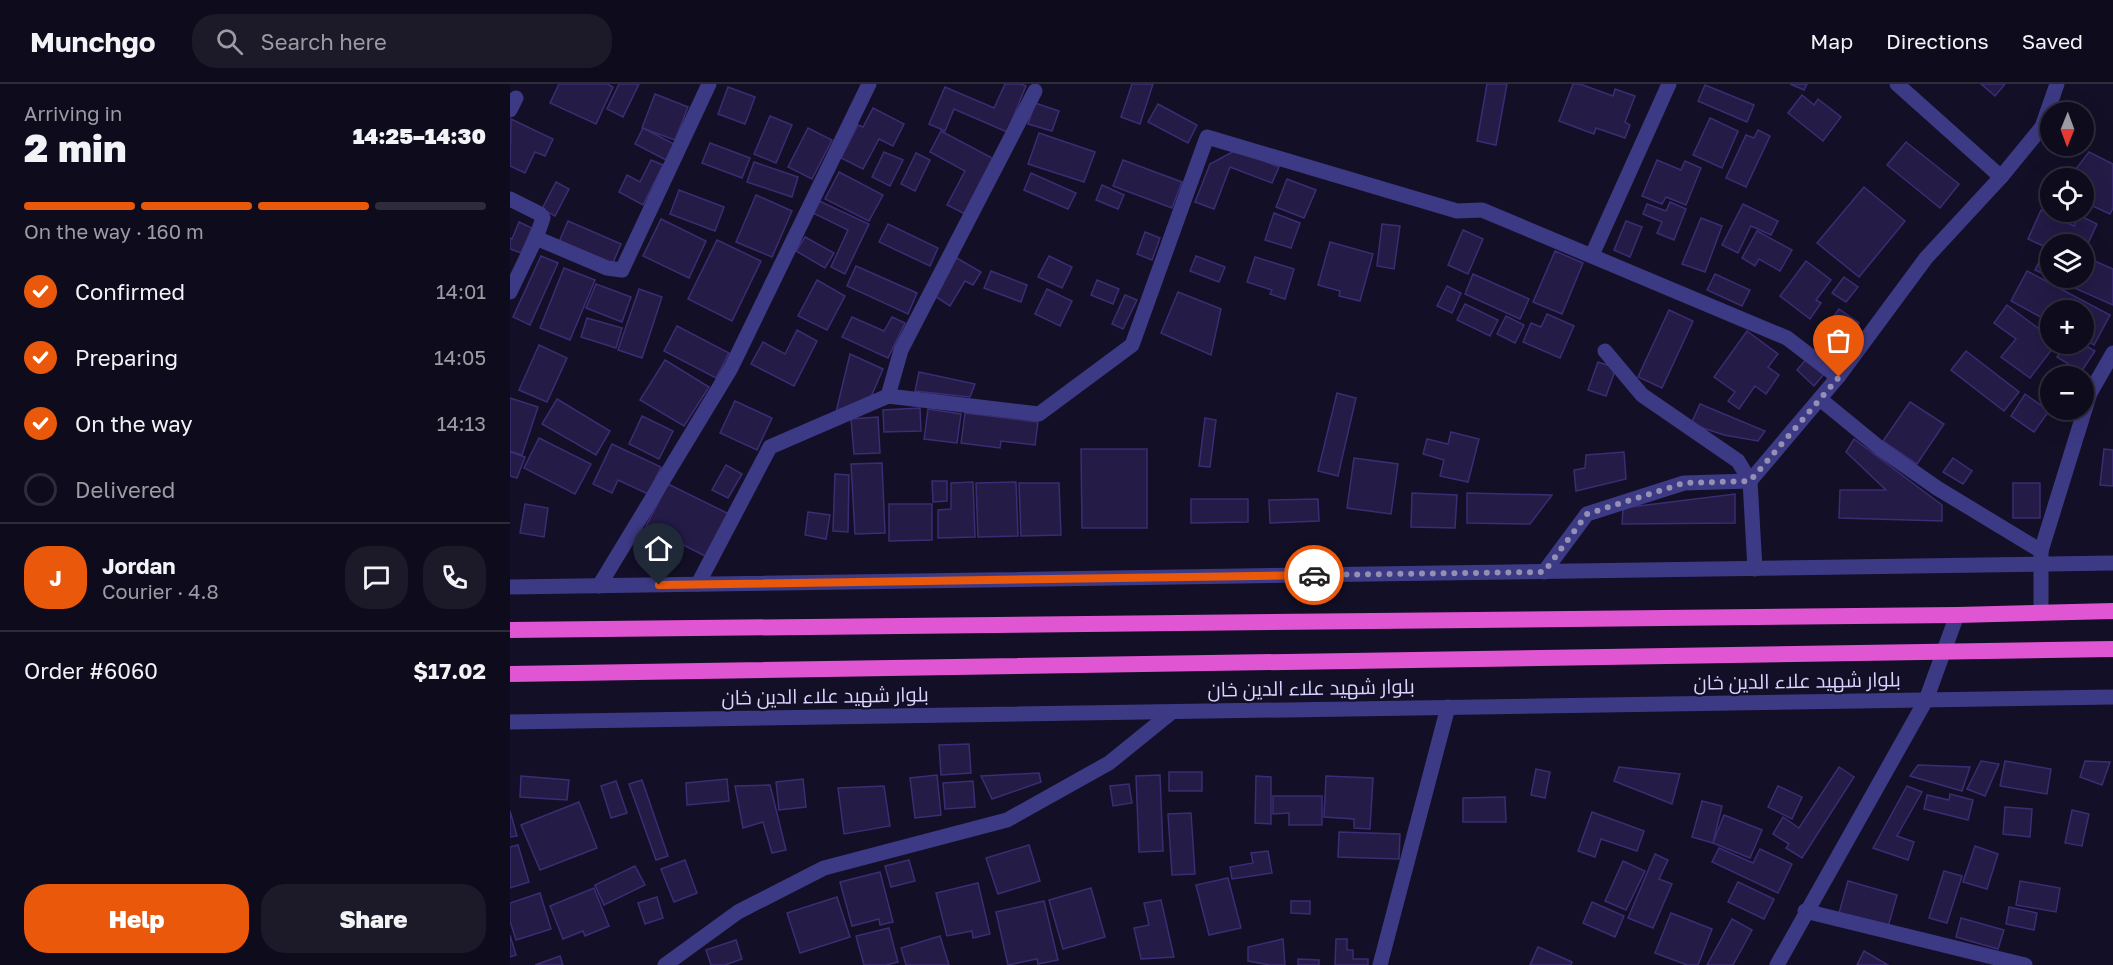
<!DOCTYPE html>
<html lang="en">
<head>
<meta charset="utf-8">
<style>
	body { margin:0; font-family:"Golos Text",Cairo,sans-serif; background:#1c1929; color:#f1f3f6; height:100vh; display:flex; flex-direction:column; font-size:22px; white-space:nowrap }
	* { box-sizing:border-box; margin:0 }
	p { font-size:20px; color:#9b9ba3 }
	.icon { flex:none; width:33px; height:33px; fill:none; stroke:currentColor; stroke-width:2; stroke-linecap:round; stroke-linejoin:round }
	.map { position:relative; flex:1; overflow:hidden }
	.sheet { display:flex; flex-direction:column; background:#0e0b1c; width:510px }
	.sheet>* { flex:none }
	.needle { width:39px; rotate:181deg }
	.tools { position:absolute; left:1530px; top:18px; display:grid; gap:12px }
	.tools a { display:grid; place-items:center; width:54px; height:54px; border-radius:50%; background:#0e0b1c; box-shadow:0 6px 24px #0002,0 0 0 2px #2e2b3b; font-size:30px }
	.pin { position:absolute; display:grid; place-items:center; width:51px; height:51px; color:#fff; margin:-62px -26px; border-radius:50% 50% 50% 0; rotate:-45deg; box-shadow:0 0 6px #0007 }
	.pin .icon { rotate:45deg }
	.courier { position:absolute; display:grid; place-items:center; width:60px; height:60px; margin:-30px; border:4px solid #ea580c; border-radius:50%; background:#fff; color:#222; box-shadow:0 2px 8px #0007 }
	.head em { font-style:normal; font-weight:800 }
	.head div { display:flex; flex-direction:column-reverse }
	.head { display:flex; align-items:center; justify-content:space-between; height:102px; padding:0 24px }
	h1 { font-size:39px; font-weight:800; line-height:45px }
	.bar { display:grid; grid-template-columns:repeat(4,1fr); gap:9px 6px; align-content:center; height:72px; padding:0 24px }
	.bar i { height:8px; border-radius:4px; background:#2e2b3b }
	.bar .selected { background:#ea580c }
	.bar p { grid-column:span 4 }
	.line { display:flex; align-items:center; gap:15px; padding:0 24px; border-top:2px solid #2e2b3b }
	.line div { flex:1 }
	.round { display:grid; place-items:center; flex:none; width:63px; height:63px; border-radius:24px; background:#1c1929 }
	ol { padding:0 24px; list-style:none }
	li { display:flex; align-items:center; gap:18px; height:66px }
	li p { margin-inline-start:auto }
	li .icon { padding:6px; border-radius:50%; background:#ea580c; color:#fff; stroke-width:4 }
	li:last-child { color:#9b9ba3 }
	li i { width:33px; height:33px; border:3px solid #2e2b3b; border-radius:50% }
	.button { display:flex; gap:12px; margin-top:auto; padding:12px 24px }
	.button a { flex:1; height:69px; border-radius:24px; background:#ea580c; color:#fff; font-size:24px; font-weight:800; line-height:69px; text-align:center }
	.button a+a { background:#1c1929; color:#f1f3f6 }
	header { display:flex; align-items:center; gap:36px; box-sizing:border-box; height:84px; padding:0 30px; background:#0e0b1c; border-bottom:2px solid #2e2b3b }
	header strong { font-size:28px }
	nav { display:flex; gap:33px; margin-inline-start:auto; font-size:21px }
	.search { width:420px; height:54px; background:#1c1929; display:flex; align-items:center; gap:15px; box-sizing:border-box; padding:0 21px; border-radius:24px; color:#9b9ba3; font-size:22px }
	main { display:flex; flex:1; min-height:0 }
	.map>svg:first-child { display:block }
</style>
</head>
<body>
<header>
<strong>Munchgo</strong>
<div class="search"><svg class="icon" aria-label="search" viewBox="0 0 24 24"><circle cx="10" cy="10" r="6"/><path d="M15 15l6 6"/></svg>Search here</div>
<nav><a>Map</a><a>Directions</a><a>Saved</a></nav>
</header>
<main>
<section class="sheet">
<div class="head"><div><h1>2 min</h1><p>Arriving in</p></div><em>14:25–14:30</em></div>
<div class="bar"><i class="selected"></i><i class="selected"></i><i class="selected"></i><i></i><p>On the way · 160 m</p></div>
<ol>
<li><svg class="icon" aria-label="check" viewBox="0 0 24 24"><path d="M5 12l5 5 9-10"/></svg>Confirmed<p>14:01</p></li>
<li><svg class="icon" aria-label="check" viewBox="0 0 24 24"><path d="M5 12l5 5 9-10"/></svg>Preparing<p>14:05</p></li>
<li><svg class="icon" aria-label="check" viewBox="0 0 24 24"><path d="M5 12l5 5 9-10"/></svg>On the way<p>14:13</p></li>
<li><i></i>Delivered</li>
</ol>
<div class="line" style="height:108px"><b class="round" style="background:#ea580c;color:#fff">J</b><div><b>Jordan</b><p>Courier · 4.8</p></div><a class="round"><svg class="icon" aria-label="chat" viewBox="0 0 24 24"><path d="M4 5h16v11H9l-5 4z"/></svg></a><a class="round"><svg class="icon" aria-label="phone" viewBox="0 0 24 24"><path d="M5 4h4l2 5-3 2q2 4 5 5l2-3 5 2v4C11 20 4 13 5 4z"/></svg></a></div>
<div class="line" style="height:78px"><div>Order #6060</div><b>$17.02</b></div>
<div class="button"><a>Help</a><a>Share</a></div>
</section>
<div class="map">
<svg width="1603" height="881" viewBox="0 0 1603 881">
	<rect width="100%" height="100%" fill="#130f26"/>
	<g fill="#241b47" stroke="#3b2d73" stroke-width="1.5">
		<polygon points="49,0 97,0 103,3 86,40 40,19"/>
		<polygon points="109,0 129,0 113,33 97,25"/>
		<polygon points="495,0 511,0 516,2 497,48 444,25 435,47 419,40 435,3 484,24"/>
		<polygon points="622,0 643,0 630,40 611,33"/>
		<polygon points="977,0 997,0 986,61 967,57"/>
		<polygon points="1063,0 1070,0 1103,12 1105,5 1125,12 1115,38 1120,41 1115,54 1086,44 1084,50 1049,37"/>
		<polygon points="1280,0 1297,0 1294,6"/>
		<polygon points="1471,0 1495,0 1485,12"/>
		<polygon points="1195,1 1244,21 1237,38 1188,17"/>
		<polygon points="218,3 245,13 235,40 208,30"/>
		<polygon points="145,10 178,23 165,56 132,44"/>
		<polygon points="1292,11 1304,21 1308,15 1331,33 1313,57 1278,29"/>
		<polygon points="525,19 549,27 542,47 518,40"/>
		<polygon points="648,20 687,41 678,59 638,38"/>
		<polygon points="363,24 394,40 383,62 369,55 353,85 331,74 348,41 353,43"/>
		<polygon points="260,32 282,41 266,79 244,70"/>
		<polygon points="1200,34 1228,47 1212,84 1183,71"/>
		<polygon points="1,35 43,55 35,72 25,68 15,89 0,82"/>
		<polygon points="133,44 164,60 156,76 125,60"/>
		<polygon points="298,44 322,56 302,95 278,83"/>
		<polygon points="1248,46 1260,52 1236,103 1216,94 1236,51 1244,54"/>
		<polygon points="431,47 484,75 455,130 437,121 455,87 420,68"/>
		<polygon points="529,49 585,68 574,98 518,80"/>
		<polygon points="1396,58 1449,100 1430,124 1377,81"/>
		<polygon points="200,59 240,74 232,94 192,79"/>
		<polygon points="726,66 769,83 762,99 720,83 704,125 685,118 700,80"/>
		<polygon points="374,68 393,76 380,102 362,93"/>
		<polygon points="1579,68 1603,80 1603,124 1600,130 1574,118 1574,94 1559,94"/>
		<polygon points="406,69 420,76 405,107 391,100"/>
		<polygon points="141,76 153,81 133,121 109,108 117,91 130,98"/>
		<polygon points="613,76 672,98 662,124 603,102"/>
		<polygon points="1147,76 1171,86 1175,77 1191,84 1176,121 1156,113 1152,120 1132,112"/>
		<polygon points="244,78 288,93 282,113 237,98"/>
		<polygon points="329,88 373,111 359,137 315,115"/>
		<polygon points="521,89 566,109 558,125 514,106"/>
		<polygon points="777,95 806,106 794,134 766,123"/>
		<polygon points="46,98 59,105 45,132 32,125"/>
		<polygon points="592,101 614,111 608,125 586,116"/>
		<polygon points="1354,103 1395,137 1349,193 1307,159"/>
		<polygon points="169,106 214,123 205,147 160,130"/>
		<polygon points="246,111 282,127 262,173 226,158"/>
		<polygon points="309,117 359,140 335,190 321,183 338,146 303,129"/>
		<polygon points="1160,118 1176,125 1164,156 1147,149 1152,138 1133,130 1137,120 1156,127"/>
		<polygon points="1233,120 1268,137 1261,151 1241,142 1228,169 1212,161"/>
		<polygon points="1531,126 1564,142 1569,131 1587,140 1574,168 1574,160 1540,160 1540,165 1518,155"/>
		<polygon points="764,129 790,139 781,164 755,156"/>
		<polygon points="1191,134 1212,142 1195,188 1172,180"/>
		<polygon points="151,135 196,157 179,194 133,172"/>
		<polygon points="58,137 111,160 102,181 49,158"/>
		<polygon points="1116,137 1132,143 1120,173 1104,166"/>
		<polygon points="9,138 22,144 11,169 0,165 0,154 2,155"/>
		<polygon points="378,140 428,164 420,182 369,158"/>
		<polygon points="872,140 890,142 884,185 867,182"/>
		<polygon points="953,146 973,155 958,190 938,181"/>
		<polygon points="1247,147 1282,166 1270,187 1249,175 1245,182 1232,174"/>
		<polygon points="635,148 650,154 642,176 627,170"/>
		<polygon points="295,153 324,169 315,184 286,167"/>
		<polygon points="207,156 251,177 222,237 178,215"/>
		<polygon points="820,158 863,170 850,217 829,212 830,207 808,201"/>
		<polygon points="1045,167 1073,179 1052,230 1023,218"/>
		<polygon points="1533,170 1540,173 1540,193 1525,186"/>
		<polygon points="31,172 48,179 20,241 3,233"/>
		<polygon points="539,172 562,183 552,204 528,193"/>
		<polygon points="686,172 715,183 709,198 680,187"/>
		<polygon points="445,173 471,188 463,201 455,197 440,222 423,211"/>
		<polygon points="745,173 784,185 775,215 760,210 762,206 737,198"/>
		<polygon points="1578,174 1603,185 1603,221 1542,194 1574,194 1574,183"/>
		<polygon points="1296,177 1321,196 1306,216 1311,219 1300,235 1270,212"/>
		<polygon points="346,182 407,209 398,230 337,202"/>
		<polygon points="54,184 85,196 60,256 30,244"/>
		<polygon points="481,187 517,201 511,218 474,204"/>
		<polygon points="1517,187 1600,231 1584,261 1574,255 1574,226 1540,226 1540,238 1501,217"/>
		<polygon points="963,190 1019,215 1010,235 955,210"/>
		<polygon points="1205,190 1240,206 1232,222 1197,206"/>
		<polygon points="1334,193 1348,203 1336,218 1322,209"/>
		<polygon points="307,196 335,212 317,246 288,232"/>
		<polygon points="587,196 609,205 603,220 581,211"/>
		<polygon points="86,200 121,213 112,238 76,224"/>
		<polygon points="937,202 951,209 942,229 927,222"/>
		<polygon points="129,205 152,213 132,274 108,266"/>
		<polygon points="537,205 562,217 550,242 525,230"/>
		<polygon points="668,208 711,225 701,271 651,249"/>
		<polygon points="615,211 627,216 613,245 602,240"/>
		<polygon points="955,220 988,236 980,252 947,236"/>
		<polygon points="1497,221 1540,253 1540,260 1546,260 1520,294 1491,273 1506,255 1484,239"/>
		<polygon points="1329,225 1349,239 1325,272 1305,259"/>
		<polygon points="1159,226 1183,237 1152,304 1128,293"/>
		<polygon points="1037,230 1064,242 1050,274 1013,258 1021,239 1031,243"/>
		<polygon points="996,232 1014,241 1005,259 987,250"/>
		<polygon points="342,233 374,247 382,233 395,239 378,274 332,253"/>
		<polygon points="77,234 112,244 106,264 71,253"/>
		<polygon points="167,242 219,269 206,294 154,267"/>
		<polygon points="287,246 307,257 284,302 241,280 253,258 275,270"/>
		<polygon points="1237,247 1268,270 1258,283 1269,291 1256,310 1245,302 1229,325 1218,317 1225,308 1204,293"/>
		<polygon points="1555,260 1573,260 1585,267 1571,288 1547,273"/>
		<polygon points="29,261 57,274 37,318 9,306"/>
		<polygon points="1456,267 1509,308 1494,327 1441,286"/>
		<polygon points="340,270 373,285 361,313 326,328"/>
		<polygon points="1297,274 1314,290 1304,302 1287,286"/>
		<polygon points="155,276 199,303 174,342 130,316"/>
		<polygon points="1088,278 1106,284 1096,312 1078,306"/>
		<polygon points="409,288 465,300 460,313 405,307"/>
		<polygon points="827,309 846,314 828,392 808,387"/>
		<polygon points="1515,310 1539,327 1524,348 1501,332"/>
		<polygon points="0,314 28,323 12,371 0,367"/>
		<polygon points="47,315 100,347 86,371 32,340"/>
		<polygon points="225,317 262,334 247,366 210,349"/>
		<polygon points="1400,318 1434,340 1407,380 1373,357"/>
		<polygon points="1190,320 1255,347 1248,357 1214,351 1181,340"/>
		<polygon points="410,324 411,347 374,348 373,326"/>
		<polygon points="418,325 451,330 447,359 414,355"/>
		<polygon points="455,329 528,338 525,361 491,357 490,364 451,359"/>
		<polygon points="132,332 163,347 149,375 119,360"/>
		<polygon points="368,333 370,369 344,370 341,335"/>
		<polygon points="695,334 706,336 700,383 689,382"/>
		<polygon points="941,348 969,355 958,398 930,392 934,376 913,370 917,355 938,360"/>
		<polygon points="29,354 81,380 65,410 14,384"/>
		<polygon points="1344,355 1432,421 1432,437 1329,434 1330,406 1376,406 1336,368"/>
		<polygon points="102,360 151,383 138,410 108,396 102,409 83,400"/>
		<polygon points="571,365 637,365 637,444 572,444"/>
		<polygon points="1594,365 1603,366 1603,402 1590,401"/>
		<polygon points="0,368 15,373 7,394 0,392"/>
		<polygon points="1114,368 1116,395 1066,407 1064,386 1075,384 1076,371"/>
		<polygon points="844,374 888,380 881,430 837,424"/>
		<polygon points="1443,374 1462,387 1453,400 1433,388"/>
		<polygon points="372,379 375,449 345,450 341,380"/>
		<polygon points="216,381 232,390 218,414 202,406"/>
		<polygon points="325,390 339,391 338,448 323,447"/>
		<polygon points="422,397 437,397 437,417 423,418"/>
		<polygon points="463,398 465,453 428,454 428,426 441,425 441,399"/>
		<polygon points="506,398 508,452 468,453 466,399"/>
		<polygon points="509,399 549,399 551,451 511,452"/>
		<rect x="1503" y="399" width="27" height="35"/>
		<polygon points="158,400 219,430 197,473 136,442"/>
		<polygon points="902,409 947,411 945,444 901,443"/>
		<polygon points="957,409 1042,411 1020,440 957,439"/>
		<polygon points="1225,410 1225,439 1112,440 1113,424"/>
		<polygon points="681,415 738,415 738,438 681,439"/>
		<polygon points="808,415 809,437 760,439 759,416"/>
		<polygon points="15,420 38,424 34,453 10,449"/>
		<polygon points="379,420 422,420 422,456 379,457"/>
		<polygon points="298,428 320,431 316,455 295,451"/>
		<polygon points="459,660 461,689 431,691 429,661"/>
		<polygon points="1471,677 1489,680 1475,712 1457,705"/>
		<polygon points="1495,677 1541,685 1537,710 1490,702"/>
		<polygon points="1575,677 1600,678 1592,701 1570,693"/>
		<polygon points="1408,681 1460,683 1452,707 1400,692"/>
		<polygon points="1109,683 1170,690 1162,720 1104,697"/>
		<polygon points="1329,683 1344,693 1292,774 1276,764 1279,760 1263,750 1273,733 1289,744"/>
		<polygon points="1026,685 1040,688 1035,714 1021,711"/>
		<rect x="659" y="688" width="33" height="19"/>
		<polygon points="529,689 531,698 482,715 471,692"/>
		<polygon points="427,691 431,731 405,734 400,694"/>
		<polygon points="650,691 653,767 629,768 626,692"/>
		<polygon points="11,692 59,696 57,716 10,713"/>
		<polygon points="746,692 761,693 761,740 745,739"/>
		<polygon points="816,692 863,694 860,745 844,744 844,735 814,733"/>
		<polygon points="217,695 219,717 177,721 176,699"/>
		<polygon points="293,695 296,723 269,726 266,698"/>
		<polygon points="132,696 158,772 146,776 119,700"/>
		<polygon points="106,697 117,729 101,734 91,702"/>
		<polygon points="463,697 465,723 435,725 433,699"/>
		<polygon points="619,700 622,719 603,722 600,702"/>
		<polygon points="260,701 276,766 262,769 253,738 233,744 225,702"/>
		<polygon points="374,702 380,742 334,750 328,704"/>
		<polygon points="1268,702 1292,713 1282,735 1258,723"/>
		<polygon points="1397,702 1412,708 1387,752 1404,758 1398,776 1363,764"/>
		<polygon points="1440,710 1463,716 1458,736 1414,725 1417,711 1439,716"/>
		<polygon points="763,712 812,712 812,741 779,741 779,729 763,730"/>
		<polygon points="995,713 996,738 953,738 953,714"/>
		<polygon points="1192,717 1212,722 1203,759 1182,753"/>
		<polygon points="69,718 87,764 30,786 11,741"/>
		<polygon points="1495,723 1522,725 1520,753 1493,750"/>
		<polygon points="1562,726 1579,730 1572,762 1555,759"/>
		<polygon points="0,727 7,752 0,753"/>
		<polygon points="1082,728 1134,747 1127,767 1091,755 1085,773 1068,767"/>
		<polygon points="681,729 685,790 662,791 658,730"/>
		<polygon points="1214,731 1252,746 1240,774 1203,759"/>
		<polygon points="829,748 890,750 889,775 828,773"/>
		<polygon points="8,761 19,798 0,804 0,763"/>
		<polygon points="519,761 530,797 488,810 476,774"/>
		<polygon points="1465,762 1488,770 1477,805 1453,798"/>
		<polygon points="1209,764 1243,779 1250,765 1282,780 1268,809 1202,778"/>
		<polygon points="758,767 762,789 722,795 720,783 743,779 741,769"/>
		<polygon points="1145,770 1158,776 1149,795 1162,800 1143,844 1118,834"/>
		<polygon points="175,776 187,809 164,818 151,785"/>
		<polygon points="399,776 405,797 381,803 375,782"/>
		<polygon points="1113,777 1135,787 1116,826 1095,817"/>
		<polygon points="125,782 135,801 94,821 85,801"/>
		<polygon points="1434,787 1452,792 1437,839 1419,834"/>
		<polygon points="370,788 383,838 370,841 369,835 342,842 330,798"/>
		<polygon points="718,794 731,844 699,851 686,801"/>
		<polygon points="1338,797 1387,811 1378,843 1329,829"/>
		<polygon points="1510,797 1550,804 1546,828 1506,821"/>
		<polygon points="1228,798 1264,815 1254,835 1218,818"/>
		<polygon points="468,799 480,850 463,854 462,847 437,852 426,809"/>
		<polygon points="84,804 99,842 75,852 73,847 53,855 40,822"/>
		<polygon points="581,804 595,853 553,865 539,816"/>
		<polygon points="30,809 41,845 6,856 0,837 0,819"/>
		<polygon points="147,813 153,834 135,840 128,819"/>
		<polygon points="327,813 340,853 290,869 277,829"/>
		<polygon points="651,816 664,873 631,875 624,844 639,841 634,819"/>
		<polygon points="534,817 548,876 528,880 527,875 498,881 486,828"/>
		<polygon points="781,817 800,817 800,830 781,829"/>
		<polygon points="1082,818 1114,832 1105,853 1073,839"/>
		<polygon points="1499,823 1527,829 1524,846 1496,840"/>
		<polygon points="1161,829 1202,845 1188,881 1177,881 1145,869"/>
		<polygon points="1451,834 1494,846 1488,865 1446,853"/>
		<polygon points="1222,835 1242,846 1223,881 1197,881"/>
		<polygon points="379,844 388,878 376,881 354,881 346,852"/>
		<polygon points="0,851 6,871 0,873"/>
		<polygon points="430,852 439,881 396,881 391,864"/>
		<polygon points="773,855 775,881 760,881 738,877 738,863"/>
		<polygon points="826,855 837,855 837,866 843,866 843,875 858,875 858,881 825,881"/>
		<polygon points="226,856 232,875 215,881 201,881 196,866"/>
		<polygon points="1028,863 1062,878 1061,881 1020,881"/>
		<polygon points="1354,867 1378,881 1347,881"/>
		<polygon points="50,872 53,881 25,881"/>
		<polygon points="788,875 809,876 809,881 788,881"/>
	</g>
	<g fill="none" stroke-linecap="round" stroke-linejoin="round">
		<g stroke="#3d3a85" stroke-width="15">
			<polyline points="1387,0 1491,93"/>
			<polyline points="0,26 6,14"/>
			<polyline points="0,115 30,130 33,134 26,154 97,184 112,186 199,0"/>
			<polyline points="1082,171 1159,0"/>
			<polyline points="0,208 26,154"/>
			<polyline points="1095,267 1132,311 1228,377 1240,397 1245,485"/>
			<polyline points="378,312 391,266 525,7"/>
			<polyline points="1310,315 1371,365 1427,404 1531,467 1531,528"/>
			<polyline points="1531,467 1580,309 1603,269"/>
			<polyline points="1034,488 1077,430 1174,399 1240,397 1328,293 1416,174 1491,93 1532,43 1547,0"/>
			<polyline points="188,500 260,363 378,312 529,330 622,261 697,53 947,127 972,126 1277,254 1328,293"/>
			<polyline points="89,502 221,284 359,0"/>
			<polyline points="1295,827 1515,881"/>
			<polyline points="155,881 228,828 314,784 497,736 599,679 662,628"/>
			<polyline points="870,881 938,623"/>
		</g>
		<g stroke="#3d3a85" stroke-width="15">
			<polyline points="0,503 1603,479"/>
			<polyline points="0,638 1603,613"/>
			<polyline points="1267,881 1416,616 1447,531"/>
		</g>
		<g stroke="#e055d1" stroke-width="16">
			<polyline points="0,546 1447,531 1603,527"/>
			<polyline points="0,590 1603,565"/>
		</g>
	</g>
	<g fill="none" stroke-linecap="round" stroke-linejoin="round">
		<polyline stroke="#948fb3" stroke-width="6" stroke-dasharray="0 10.8" points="804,491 1034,488 1077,430 1174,399 1240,397 1329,293"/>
		<polyline stroke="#ea580c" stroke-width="8" points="149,501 804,491"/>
	</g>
	<g text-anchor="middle" stroke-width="4.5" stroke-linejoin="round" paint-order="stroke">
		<g font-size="20" fill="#d9d4ff" stroke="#130f26">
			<text transform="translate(1287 597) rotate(-1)" y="7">بلوار شهید علاء الدین خان</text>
			<text transform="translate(801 604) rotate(-1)" y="7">بلوار شهید علاء الدین خان</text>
			<text transform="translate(315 612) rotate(-1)" y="7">بلوار شهید علاء الدین خان</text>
		</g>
	</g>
</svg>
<div class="tools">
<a><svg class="needle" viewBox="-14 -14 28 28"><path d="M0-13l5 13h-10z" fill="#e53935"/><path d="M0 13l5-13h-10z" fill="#9b9ba3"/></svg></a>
<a><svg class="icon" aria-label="locate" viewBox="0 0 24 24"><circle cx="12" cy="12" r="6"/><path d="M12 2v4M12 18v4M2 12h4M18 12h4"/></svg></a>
<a><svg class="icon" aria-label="layers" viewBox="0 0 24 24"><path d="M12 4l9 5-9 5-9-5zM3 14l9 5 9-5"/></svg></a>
<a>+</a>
<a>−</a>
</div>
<div class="pin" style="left:1329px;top:293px;background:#ea580c"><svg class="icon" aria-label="bag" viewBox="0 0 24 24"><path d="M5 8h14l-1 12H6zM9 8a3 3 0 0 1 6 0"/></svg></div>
<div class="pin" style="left:149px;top:501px;background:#1f2937"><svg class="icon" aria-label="home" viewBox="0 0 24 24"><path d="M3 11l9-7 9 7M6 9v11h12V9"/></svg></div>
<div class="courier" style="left:804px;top:491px"><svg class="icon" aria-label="car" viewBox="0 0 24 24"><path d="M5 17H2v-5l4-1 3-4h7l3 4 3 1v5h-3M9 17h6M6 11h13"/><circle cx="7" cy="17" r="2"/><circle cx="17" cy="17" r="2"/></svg></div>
</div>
</main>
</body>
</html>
